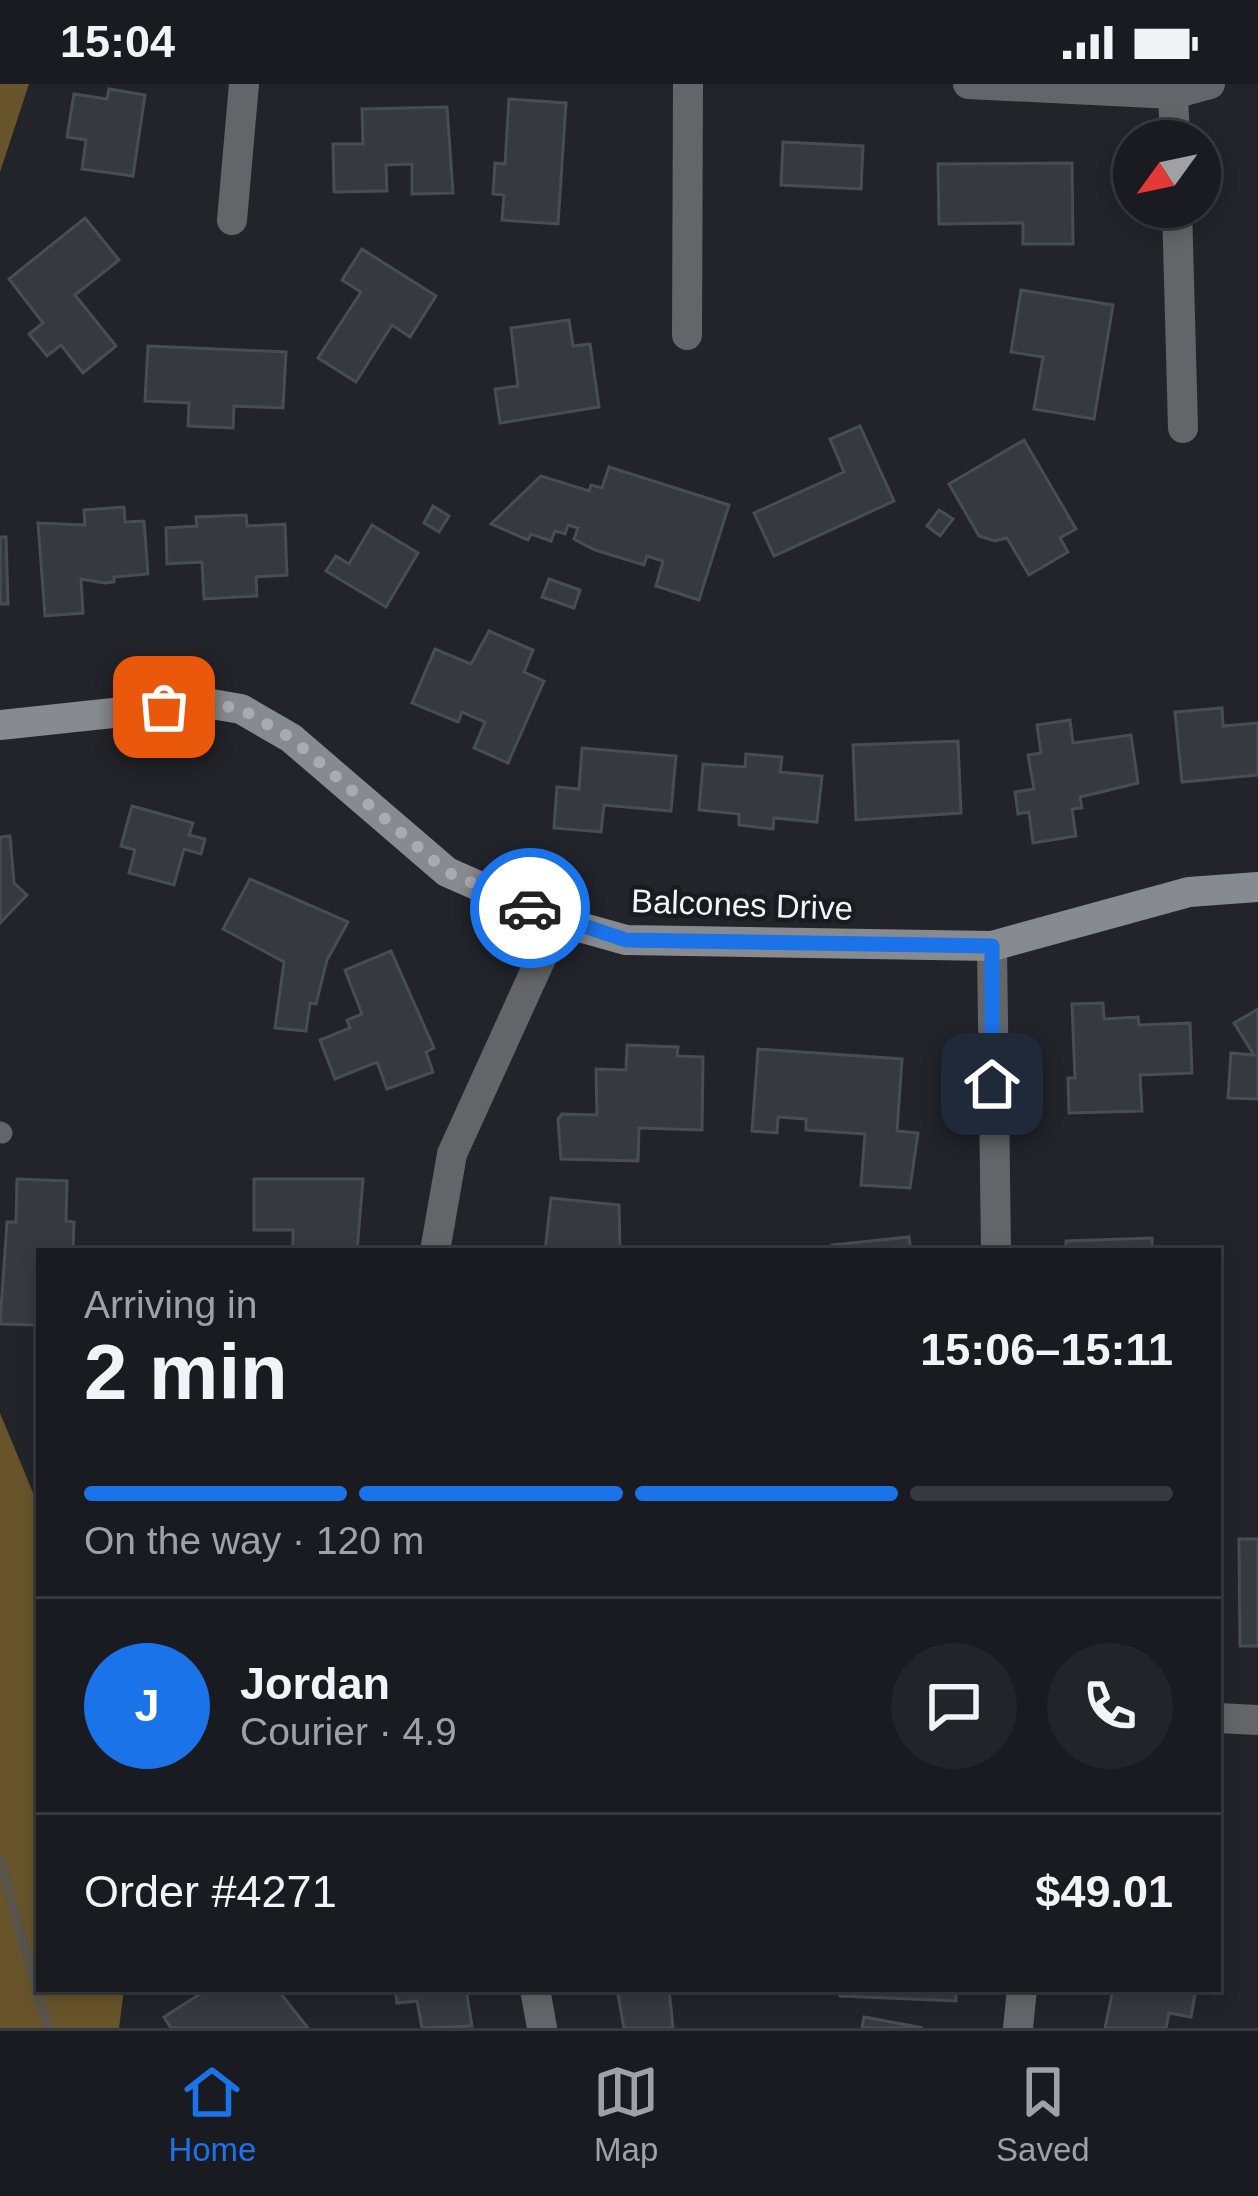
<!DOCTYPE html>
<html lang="en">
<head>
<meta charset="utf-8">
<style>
	body { margin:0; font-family:Helvetica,sans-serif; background:#232429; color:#f1f3f6; height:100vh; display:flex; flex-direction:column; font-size:45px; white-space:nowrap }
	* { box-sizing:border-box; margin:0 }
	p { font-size:39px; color:#9fa1a5 }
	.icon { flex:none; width:66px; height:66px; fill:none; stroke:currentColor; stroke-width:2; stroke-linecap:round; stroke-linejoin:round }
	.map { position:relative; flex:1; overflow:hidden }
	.sheet { position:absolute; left:36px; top:1164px; width:1185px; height:744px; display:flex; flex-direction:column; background:#1a1b20; border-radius:0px; box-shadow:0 6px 18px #0003,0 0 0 3px #38393e }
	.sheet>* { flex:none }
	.needle { width:78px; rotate:237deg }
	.fabs { position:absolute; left:1113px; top:36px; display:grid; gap:24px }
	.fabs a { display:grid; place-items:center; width:108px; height:108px; border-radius:50%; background:#1a1b20; box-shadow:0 6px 18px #0003,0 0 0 3px #38393e; font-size:60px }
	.pin { position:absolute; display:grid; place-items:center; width:102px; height:102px; color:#fff; margin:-51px; border-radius:24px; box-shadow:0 6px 18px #0006 }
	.courier { position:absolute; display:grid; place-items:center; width:120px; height:120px; margin:-60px; border:9px solid #1a73e8; border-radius:50%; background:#fff; color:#222; box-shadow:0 3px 15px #0007 }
	.headline em { font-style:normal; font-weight:700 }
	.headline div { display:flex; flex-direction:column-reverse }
	.headline { display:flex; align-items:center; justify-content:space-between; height:204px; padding:0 48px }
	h1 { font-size:78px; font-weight:700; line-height:90px }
	.bar { display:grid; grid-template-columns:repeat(4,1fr); gap:18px 12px; align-content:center; height:144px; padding:0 48px }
	.bar i { height:15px; border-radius:9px; background:#38393e }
	.bar .active { background:#1a73e8 }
	.bar p { grid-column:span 4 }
	.line { display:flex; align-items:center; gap:30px; padding:0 48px; border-top:3px solid #38393e }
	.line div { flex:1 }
	.round { display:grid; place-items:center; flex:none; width:126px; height:126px; border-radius:63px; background:#232429 }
	.status { display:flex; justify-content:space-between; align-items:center; height:84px; padding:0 60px; background:#1a1b20; direction:ltr }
	.status svg { height:33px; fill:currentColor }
	.tab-bar { display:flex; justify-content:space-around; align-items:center; height:168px; border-top:3px solid #38393e; background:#1a1b20; font-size:33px; color:#9fa1a5 }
	.tab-bar a { display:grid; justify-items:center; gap:6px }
	.tab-bar .active { color:#1a73e8 }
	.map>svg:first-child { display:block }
</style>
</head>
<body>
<div class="status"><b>15:04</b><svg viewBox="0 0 49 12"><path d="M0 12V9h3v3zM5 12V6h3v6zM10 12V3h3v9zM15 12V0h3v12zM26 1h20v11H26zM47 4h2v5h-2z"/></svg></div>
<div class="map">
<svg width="1258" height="1944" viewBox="0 0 1258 1944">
	<rect width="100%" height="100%" fill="#22242a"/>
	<g fill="#67542a">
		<polygon points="0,0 29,0 0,88"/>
		<polygon points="0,1329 39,1423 39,1905 124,1905 119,1944 0,1944"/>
	</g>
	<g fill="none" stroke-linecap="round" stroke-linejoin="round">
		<polyline stroke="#59544a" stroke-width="10" points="0,1776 48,1944"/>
	</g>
	<g fill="#36393f" stroke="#494c53" stroke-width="3">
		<polygon points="109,5 145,11 133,92 82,85 86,56 67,53 74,10 107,15"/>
		<polygon points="509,15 566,19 558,140 502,136 504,111 493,110 495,79 505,80"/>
		<polygon points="447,23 453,109 412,110 412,80 386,81 387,107 334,108 333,60 363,60 362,25"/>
		<polygon points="783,58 863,62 861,105 781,101"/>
		<polygon points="1072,79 1073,160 1023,160 1023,139 939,140 938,80"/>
		<polygon points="85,134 119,176 75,211 116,262 83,289 61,261 47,272 29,250 43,239 9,195"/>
		<polygon points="362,165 436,212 410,253 392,241 356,298 318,274 361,208 342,196"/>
		<polygon points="1021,206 1113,221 1094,335 1034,325 1043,273 1011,268"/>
		<polygon points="569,236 573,262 590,260 599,323 500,339 495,305 518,302 511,244"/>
		<polygon points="148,262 286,268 283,324 234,322 233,344 188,342 189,319 145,317"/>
		<polygon points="860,342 894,417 774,472 754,429 844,388 830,355"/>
		<polygon points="1024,356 1076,445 1060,454 1068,468 1029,491 1007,454 995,457 979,452 949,400"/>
		<polygon points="609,383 729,421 699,516 656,502 663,477 647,472 644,481 595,466 574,455 578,444 568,441 565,450 555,447 551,457 531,450 528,456 491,440 541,392 589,407 591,401 602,404"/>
		<polygon points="433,422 449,432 439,448 424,439"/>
		<polygon points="124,423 125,438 144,437 148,490 114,493 114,498 105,499 81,495 83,529 45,532 38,439 85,441 84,426"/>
		<polygon points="939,426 953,435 940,452 927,442"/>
		<polygon points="246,431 247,442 285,440 287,491 256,493 257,512 204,515 202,478 167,480 166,444 197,442 196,433"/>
		<polygon points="372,441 418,469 386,523 326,487 336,472 349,480"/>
		<polygon points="0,453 6,453 8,520 0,520"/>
		<polygon points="549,495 580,506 574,524 542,513"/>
		<polygon points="489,547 533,566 524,588 544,597 508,679 474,664 485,638 462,628 458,638 412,619 435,565 471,580"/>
		<polygon points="1222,624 1223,642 1258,639 1258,691 1182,698 1175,628"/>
		<polygon points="1070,636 1073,659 1131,651 1138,699 1080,713 1082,724 1072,725 1076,752 1033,759 1029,728 1018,730 1015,708 1034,705 1028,671 1041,669 1037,641"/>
		<polygon points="958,657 961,729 856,736 853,661"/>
		<polygon points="582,664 676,672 671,727 604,721 601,748 554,744 557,703 579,705"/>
		<polygon points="746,670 782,673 780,688 822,692 817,738 774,734 773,745 739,741 739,730 699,726 703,680 745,683"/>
		<polygon points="132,722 193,739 189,751 205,755 201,770 184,765 174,801 129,789 135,766 121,762"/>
		<polygon points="10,752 14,799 27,811 0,839 0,753"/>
		<polygon points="250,795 348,838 327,876 316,920 310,919 306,947 275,944 284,878 223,845"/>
		<polygon points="391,867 434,964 426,968 433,988 387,1005 377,978 335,995 320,956 350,944 347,936 362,930 345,886"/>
		<polygon points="1103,919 1104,935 1138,933 1139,941 1190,939 1192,989 1140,991 1142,1027 1069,1029 1068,994 1075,994 1072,920"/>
		<polygon points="1258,925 1258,1015 1228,1014 1231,969 1254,971 1234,939"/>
		<polygon points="627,961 678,963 677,972 703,973 702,1046 639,1044 638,1077 561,1075 558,1035 562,1030 597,1031 596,985 626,986"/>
		<polygon points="758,965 902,975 897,1047 918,1049 910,1104 861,1101 865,1050 806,1046 806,1035 778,1033 777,1049 752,1047"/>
		<polygon points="17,1095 67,1097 66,1137 74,1138 73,1167 39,1167 39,1241 0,1240 7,1138 16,1138"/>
		<polygon points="254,1095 363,1095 357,1167 293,1167 293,1146 254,1146"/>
		<polygon points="551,1114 619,1121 620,1167 545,1167"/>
		<polygon points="909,1153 911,1167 833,1167 832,1161"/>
		<polygon points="1152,1154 1152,1167 1066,1167 1066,1157"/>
		<polygon points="1239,1455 1258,1455 1258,1562 1240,1562"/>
		<polygon points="208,1905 277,1905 308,1944 171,1944 164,1933"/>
		<polygon points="395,1905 466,1905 472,1942 422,1944 417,1917 397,1919"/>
		<polygon points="617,1905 669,1905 673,1944 624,1944"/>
		<polygon points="840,1905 956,1905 956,1917 840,1912"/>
		<polygon points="1113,1905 1196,1905 1191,1933 1169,1929 1166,1944 1105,1944"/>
		<polygon points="864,1933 923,1944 862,1944"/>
	</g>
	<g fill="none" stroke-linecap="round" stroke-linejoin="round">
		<polyline stroke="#646568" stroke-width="21" points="0,1048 2,1049"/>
		<g stroke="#646568" stroke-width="30">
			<polyline points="968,0 1173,10 1210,0"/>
			<polyline points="1173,10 1175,57"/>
			<polyline points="1177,123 1183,344"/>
			<polyline points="232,136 244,0"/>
			<polyline points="687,251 688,0"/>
			<polyline points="992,862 996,1167"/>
			<polyline points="435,1167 452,1070 558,837"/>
			<polyline points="1218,1634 1258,1636"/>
			<polyline points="535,1905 542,1944"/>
			<polyline points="1018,1944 1022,1905"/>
		</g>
		<polyline stroke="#878a8f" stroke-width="30" points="0,641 206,619 241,625 291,654 447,788 558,837 626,856 992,862 1189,808 1258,803"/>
	</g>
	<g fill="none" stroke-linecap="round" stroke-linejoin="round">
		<polyline stroke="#a9abb0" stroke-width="12" stroke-dasharray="0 21.6" points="164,623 206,619 241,625 291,654 447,788 530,824"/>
		<polyline stroke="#1a73e8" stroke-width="15" points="530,824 626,856 992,862 992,1000"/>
	</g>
	<g text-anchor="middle" stroke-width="9" stroke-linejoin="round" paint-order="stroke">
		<g font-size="33" fill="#f2f4f8" stroke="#181b21">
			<text transform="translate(742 820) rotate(2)" y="12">Balcones Drive</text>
		</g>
	</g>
</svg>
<div class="fabs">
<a><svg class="needle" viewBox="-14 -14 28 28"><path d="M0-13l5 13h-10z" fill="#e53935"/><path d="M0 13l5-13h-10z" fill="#9fa1a5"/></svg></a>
</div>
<div class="pin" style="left:164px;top:623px;background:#ea580c"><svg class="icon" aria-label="bag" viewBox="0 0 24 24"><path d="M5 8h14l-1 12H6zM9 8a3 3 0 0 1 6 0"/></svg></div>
<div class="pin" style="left:992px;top:1000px;background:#1f2937"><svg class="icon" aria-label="home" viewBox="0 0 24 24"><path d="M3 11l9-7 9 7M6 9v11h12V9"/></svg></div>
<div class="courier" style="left:530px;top:824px"><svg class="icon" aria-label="car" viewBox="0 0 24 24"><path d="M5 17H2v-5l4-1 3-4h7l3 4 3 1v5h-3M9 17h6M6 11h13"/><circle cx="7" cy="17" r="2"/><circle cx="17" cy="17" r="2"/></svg></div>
<section class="sheet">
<div class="headline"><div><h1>2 min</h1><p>Arriving in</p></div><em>15:06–15:11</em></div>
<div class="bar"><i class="active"></i><i class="active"></i><i class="active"></i><i></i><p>On the way · 120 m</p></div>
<div class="line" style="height:216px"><b class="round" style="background:#1a73e8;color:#fff">J</b><div><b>Jordan</b><p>Courier · 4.9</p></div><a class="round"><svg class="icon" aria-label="chat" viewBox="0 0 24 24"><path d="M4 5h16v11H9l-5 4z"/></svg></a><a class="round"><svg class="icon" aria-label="phone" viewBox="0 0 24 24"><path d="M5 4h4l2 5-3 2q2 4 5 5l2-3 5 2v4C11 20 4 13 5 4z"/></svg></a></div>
<div class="line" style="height:156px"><div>Order #4271</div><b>$49.01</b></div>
</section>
</div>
<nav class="tab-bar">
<a class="active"><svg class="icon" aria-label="home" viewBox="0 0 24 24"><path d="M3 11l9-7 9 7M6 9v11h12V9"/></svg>Home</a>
<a><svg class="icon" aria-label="map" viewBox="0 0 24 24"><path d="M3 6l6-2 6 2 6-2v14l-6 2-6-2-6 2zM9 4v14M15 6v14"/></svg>Map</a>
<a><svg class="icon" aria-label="saved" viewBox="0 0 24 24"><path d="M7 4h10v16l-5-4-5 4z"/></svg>Saved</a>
</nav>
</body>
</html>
